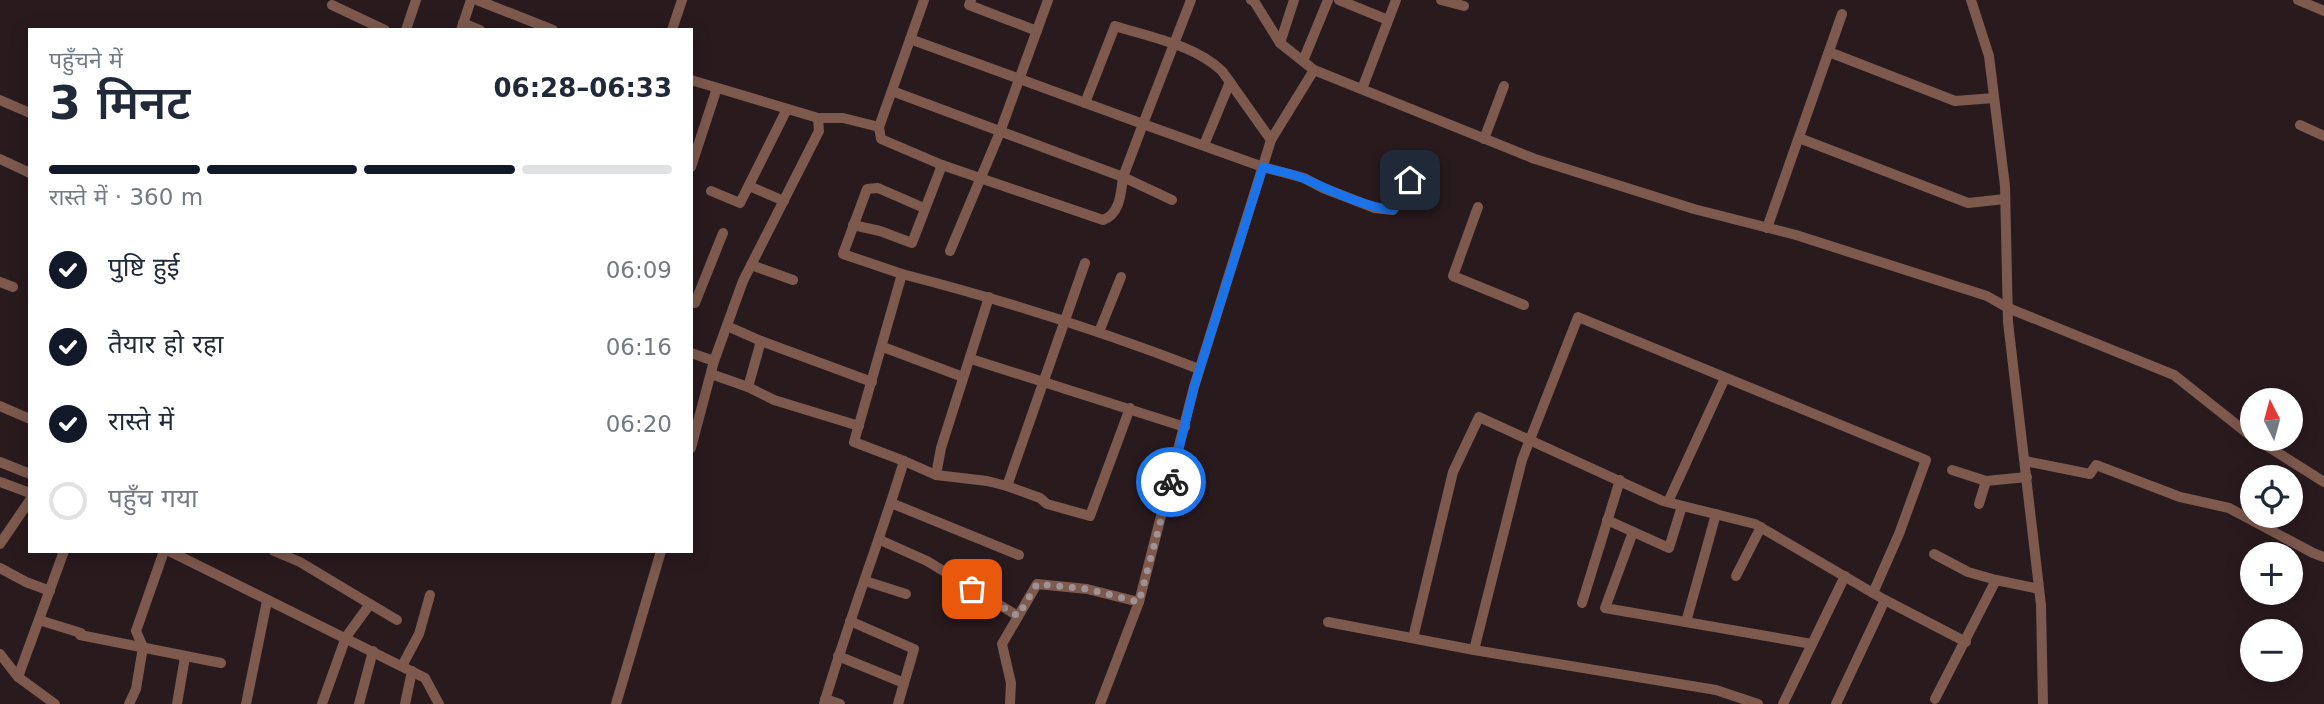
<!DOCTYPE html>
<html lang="hi">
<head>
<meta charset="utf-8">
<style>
	body { margin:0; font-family:"DejaVu Sans","Noto Sans Devanagari",sans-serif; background:#f2f2f3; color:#1f2937; height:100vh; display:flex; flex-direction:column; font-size:26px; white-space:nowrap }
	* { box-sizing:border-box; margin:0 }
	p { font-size:23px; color:#747a83 }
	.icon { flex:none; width:38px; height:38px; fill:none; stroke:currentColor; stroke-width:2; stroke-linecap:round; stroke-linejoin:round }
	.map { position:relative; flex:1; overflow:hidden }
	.panel { position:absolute; left:28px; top:28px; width:665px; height:525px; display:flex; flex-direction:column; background:#fff; border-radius:0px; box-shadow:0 4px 18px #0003 }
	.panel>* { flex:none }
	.needle { width:46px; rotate:354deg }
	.fabs { position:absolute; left:2240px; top:388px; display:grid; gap:14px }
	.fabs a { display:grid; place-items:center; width:63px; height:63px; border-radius:50%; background:#fff; box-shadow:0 4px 18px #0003; font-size:35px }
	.pin { position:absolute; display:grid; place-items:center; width:60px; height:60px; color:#fff; margin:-30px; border-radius:14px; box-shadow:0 4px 10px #0006 }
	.courier { position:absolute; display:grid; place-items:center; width:70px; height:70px; margin:-35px; border:5px solid #1a73e8; border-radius:50%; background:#fff; color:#222; box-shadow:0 2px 9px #0007 }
	.headline em { font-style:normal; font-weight:600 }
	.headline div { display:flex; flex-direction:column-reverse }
	.headline { display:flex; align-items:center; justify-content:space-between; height:119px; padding:0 21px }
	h1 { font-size:46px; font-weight:600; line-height:52px }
	.bar { display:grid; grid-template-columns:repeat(4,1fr); gap:10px 7px; align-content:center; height:84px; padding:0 21px }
	.bar i { height:9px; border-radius:5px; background:#e0e1e3 }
	.bar .selected { background:#111827 }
	.bar p { grid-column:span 4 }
	ol { padding:0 21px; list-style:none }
	li { display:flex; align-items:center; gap:21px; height:77px }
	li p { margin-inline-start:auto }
	li .icon { padding:7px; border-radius:50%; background:#111827; color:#fff; stroke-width:4 }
	li:last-child { color:#747a83 }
	li i { width:38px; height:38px; border:4px solid #e0e1e3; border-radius:50% }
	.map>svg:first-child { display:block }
</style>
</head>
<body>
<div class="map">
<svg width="2324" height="704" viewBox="0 0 2324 704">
	<rect width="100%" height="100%" fill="#291a1e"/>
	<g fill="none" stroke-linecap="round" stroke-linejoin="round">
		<g stroke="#7d594e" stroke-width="10">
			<polyline points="477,0 553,30"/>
			<polyline points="971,0 969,5 1037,31"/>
			<polyline points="1251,0 1254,1 1280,43 1314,70 1535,159 1694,209 1796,235 1987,296 2008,308 2174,375 2252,437"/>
			<polyline points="1339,0 1388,20"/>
			<polyline points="1441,0 1464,6"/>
			<polyline points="1971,0 1989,56 2005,186 2008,322 2041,605 2043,704"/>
			<polyline points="2298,0 2324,11"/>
			<polyline points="332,5 385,30"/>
			<polyline points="463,23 480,30"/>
			<polyline points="406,30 416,0"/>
			<polyline points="461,30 471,0"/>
			<polyline points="672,30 682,0"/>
			<polyline points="910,39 1143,124 1191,0"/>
			<polyline points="1280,43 1294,0"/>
			<polyline points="1829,52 1955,101 1994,98"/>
			<polyline points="1303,61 1328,0"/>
			<polyline points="691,80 818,118 843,118 879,127 924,0"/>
			<polyline points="1362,89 1396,0"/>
			<polyline points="892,91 1123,177 1143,124 1263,167 1304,178 1323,188 1375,208 1393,210 1411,180"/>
			<polyline points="0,100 30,113"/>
			<path d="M1085 103 1115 26C1150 37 1195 45 1222 71L1271 140"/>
			<polyline points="2300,125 2324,136"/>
			<path d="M879 127 881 139 942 165 1103 220C1120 214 1121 193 1123 177L1172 200"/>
			<polyline points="1799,138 1968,203 2005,199"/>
			<polyline points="1484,139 1504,86"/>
			<polyline points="1204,145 1230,82"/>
			<polyline points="0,159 30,173"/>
			<polyline points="691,167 717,88"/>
			<polyline points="749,186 784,201"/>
			<polyline points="711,191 740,203 787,109"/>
			<polyline points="1478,207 1453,276 1524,305"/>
			<polyline points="853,225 880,231 912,243 942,165"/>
			<polyline points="1767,228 1842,14"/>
			<polyline points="950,251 1000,132 1048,0"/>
			<polyline points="751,265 793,280"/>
			<polyline points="902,274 843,254 867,189 878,188 924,208"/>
			<polyline points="0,282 13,287"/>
			<polyline points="695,303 723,233"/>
			<polyline points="727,326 761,341 872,382"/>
			<polyline points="1099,332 1121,277"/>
			<polyline points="883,347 963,377"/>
			<polyline points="691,353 714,361"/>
			<polyline points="971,359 1185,427"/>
			<polyline points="711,374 748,387 774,400 859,426"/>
			<polyline points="748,387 761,341"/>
			<polyline points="0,406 30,419"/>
			<polyline points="2256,439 2324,482"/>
			<polyline points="691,448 714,361 743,281 819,131 818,118"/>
			<polyline points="904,461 936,475 987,481 1007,486 1040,498 1047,504 1090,516 1130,408"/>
			<polyline points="2025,461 2090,474 2096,465 2180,497 2229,508 2313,553 2324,557"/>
			<polyline points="0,462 30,474"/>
			<polyline points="1952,470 1986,481 2027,477"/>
			<polyline points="936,475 941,448 989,297"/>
			<polyline points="0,482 30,493"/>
			<polyline points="1007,486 1085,263"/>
			<polyline points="1668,502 1725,378"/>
			<polyline points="891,503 1019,555"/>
			<polyline points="1979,504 1986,481"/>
			<polyline points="1607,520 1669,548 1682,506"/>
			<polyline points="1633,532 1605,608 1812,644"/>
			<polyline points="880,540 927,561 1018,616"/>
			<polyline points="0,544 30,500"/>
			<polyline points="169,551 425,678 439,704"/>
			<polyline points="274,551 300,562 370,604 346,637 322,704"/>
			<polyline points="1934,554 1968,572 1996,580"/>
			<polyline points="0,568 26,582 50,591"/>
			<polyline points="1736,576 1761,527"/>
			<polyline points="865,581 906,594"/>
			<polyline points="1582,603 1620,480"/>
			<polyline points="370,604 397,620"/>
			<polyline points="39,620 81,633 80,635 221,663"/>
			<polyline points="850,621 914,649 898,704"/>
			<polyline points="1328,622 1474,650 1716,690 1758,704"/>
			<polyline points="1686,622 1716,514"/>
			<polyline points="1413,638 1453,472 1479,417 1663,501 1755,524 1885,600 1966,642"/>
			<polyline points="1474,650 1522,460 1578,317 1926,460 1899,534 1873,593"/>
			<polyline points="0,654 18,677 55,704"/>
			<polyline points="838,656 904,683"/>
			<polyline points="402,666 419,634 430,595"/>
			<polyline points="18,677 64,551"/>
			<polyline points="825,699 840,704"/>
			<polyline points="1935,699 1996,580 2039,589"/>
			<polyline points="129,704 136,689 143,647 136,631 164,551"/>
			<polyline points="177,704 185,657"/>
			<polyline points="246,704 267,601"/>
			<polyline points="359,704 373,651"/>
			<polyline points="405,704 412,671"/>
			<polyline points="616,704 661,551"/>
			<path d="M824 704C848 622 879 543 904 461L854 442 902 274C1003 300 1102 331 1199 369"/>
			<polyline points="1010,704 1011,683 1002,644 1037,584 1087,589 1139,602"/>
			<polyline points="1100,704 1139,602 1194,387 1271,140 1314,70"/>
			<polyline points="1783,704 1845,576"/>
			<polyline points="1836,704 1885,600"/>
		</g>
	</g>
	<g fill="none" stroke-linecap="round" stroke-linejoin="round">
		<polyline stroke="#9e9294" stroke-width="7" stroke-dasharray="0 12.6" points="972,589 1018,616 1037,584 1087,589 1139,602 1171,482"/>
		<path stroke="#1a73e8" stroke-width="9" d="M1171 482 1194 387 1263 167C1277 171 1292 173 1305 179 1334 192 1362 206 1393 210L1410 180"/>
	</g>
</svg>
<div class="fabs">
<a><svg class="needle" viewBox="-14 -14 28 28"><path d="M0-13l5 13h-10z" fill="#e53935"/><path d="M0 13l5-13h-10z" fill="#747a83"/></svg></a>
<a><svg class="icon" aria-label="locate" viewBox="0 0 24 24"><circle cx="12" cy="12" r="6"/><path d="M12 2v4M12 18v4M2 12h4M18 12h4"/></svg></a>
<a>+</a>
<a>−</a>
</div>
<div class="pin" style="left:972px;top:589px;background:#ea580c"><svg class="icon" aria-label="bag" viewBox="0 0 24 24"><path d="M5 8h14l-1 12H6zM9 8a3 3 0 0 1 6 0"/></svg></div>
<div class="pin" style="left:1410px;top:180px;background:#1f2937"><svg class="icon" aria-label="home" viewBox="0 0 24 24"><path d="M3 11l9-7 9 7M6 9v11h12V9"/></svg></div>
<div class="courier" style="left:1171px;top:482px"><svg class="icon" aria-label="bike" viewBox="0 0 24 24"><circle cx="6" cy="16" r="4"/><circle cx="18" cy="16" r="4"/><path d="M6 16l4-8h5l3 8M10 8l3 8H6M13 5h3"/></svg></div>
<section class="panel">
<div class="headline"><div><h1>3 मिनट</h1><p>पहुँचने में</p></div><em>06:28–06:33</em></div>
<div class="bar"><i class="selected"></i><i class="selected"></i><i class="selected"></i><i></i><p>रास्ते में · 360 m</p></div>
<ol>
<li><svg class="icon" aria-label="check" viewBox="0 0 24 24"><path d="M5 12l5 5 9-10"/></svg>पुष्टि हुई<p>06:09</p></li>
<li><svg class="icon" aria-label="check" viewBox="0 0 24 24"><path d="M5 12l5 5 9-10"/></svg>तैयार हो रहा<p>06:16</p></li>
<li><svg class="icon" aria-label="check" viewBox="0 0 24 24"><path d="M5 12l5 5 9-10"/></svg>रास्ते में<p>06:20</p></li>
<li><i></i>पहुँच गया</li>
</ol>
</section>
</div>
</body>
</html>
